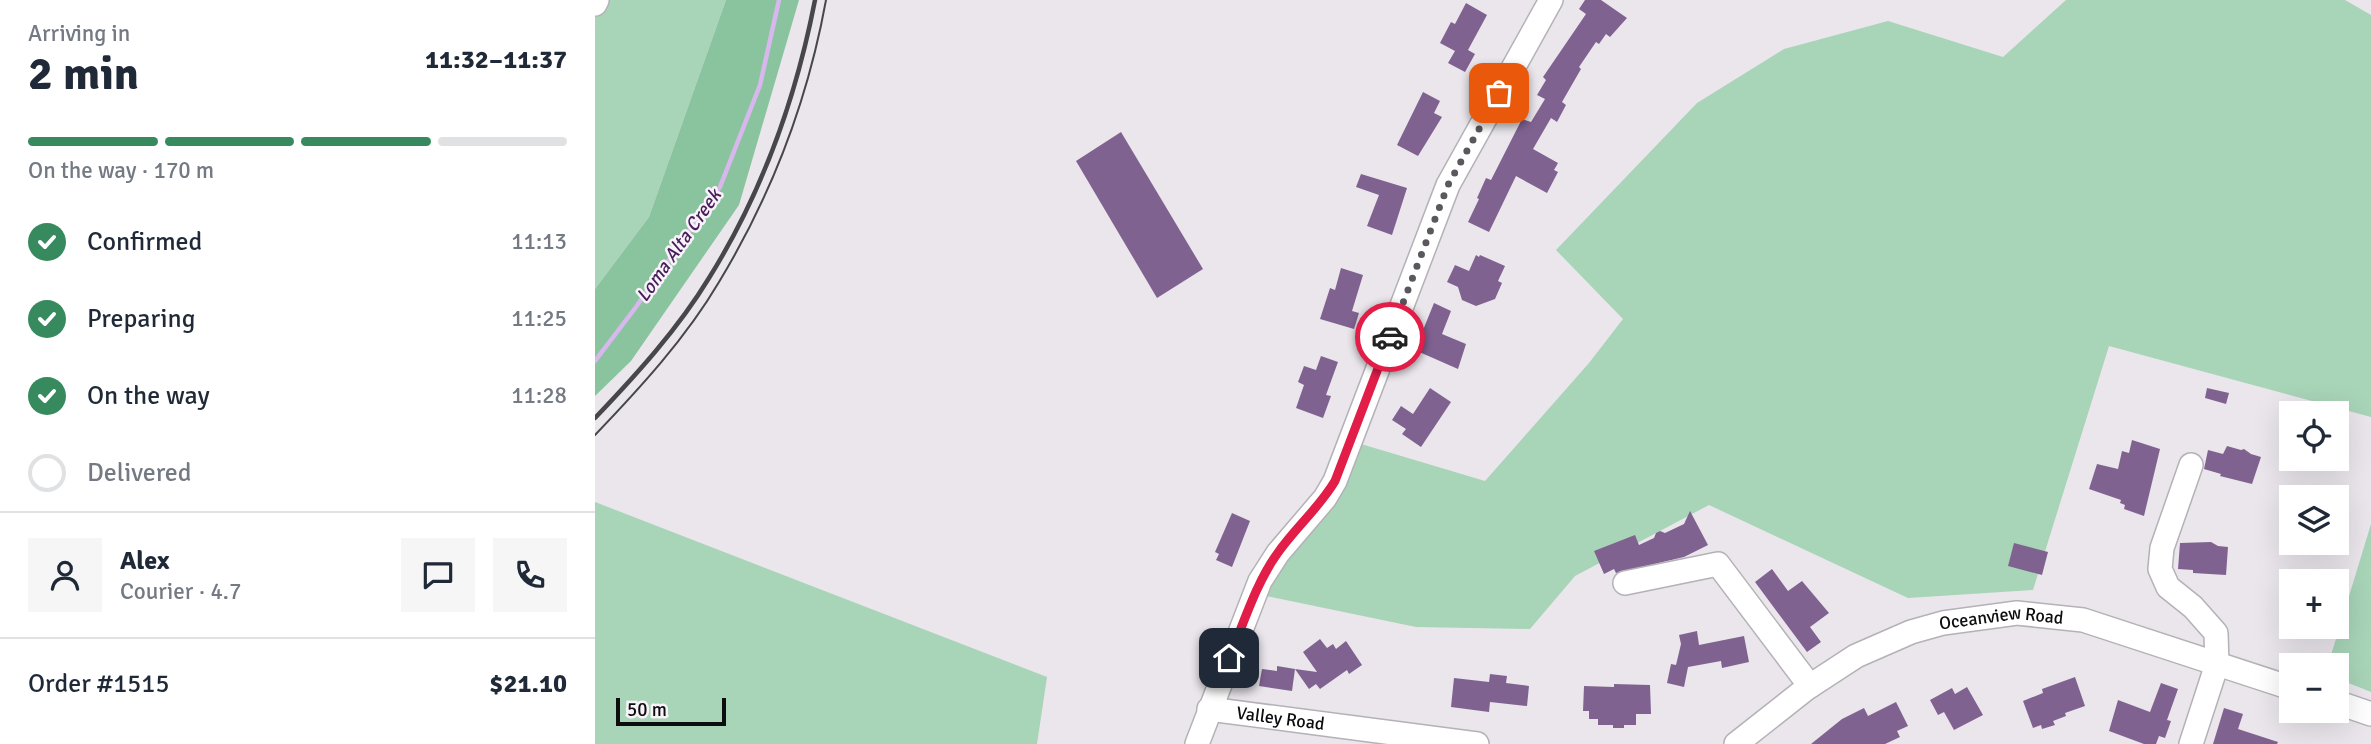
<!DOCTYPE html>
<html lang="en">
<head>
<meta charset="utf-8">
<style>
	body { margin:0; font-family:Signika,sans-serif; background:#f6f6f7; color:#1f2937; height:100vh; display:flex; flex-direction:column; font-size:26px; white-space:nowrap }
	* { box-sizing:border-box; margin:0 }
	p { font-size:23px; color:#747a83 }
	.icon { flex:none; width:38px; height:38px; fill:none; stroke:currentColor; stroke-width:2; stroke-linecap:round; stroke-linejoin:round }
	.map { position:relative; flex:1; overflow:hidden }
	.sheet { display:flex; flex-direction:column; background:#fff; width:595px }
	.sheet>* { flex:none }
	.fabs { position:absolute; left:1684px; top:401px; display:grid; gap:14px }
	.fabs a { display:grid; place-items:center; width:70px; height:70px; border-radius:0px; background:#fff; box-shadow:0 7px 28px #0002; font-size:35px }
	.scale { position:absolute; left:21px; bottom:18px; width:110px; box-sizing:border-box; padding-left:7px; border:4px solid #0d0c0e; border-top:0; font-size:19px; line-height:24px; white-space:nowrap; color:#0d0c0e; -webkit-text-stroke:5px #f7f3f9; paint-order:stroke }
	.pin { position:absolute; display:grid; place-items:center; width:60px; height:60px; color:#fff; margin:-30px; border-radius:14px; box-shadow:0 4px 10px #0006 }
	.courier { position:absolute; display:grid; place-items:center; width:70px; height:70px; margin:-35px; border:5px solid #e11d48; border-radius:50%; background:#fff; color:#222; box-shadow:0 2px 9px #0007 }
	.summary em { font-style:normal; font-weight:700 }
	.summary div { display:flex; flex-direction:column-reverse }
	.summary { display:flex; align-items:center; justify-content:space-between; height:119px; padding:0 28px }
	h1 { font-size:46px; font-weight:700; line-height:52px }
	.bar { display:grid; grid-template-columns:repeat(4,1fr); gap:10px 7px; align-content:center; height:84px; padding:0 28px }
	.bar i { height:9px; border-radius:5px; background:#e0e1e3 }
	.bar .current { background:#368a5d }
	.bar p { grid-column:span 4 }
	.line { display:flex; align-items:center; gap:18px; padding:0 28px; border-top:2px solid #e0e1e3 }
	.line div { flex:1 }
	.round { display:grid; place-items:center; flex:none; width:74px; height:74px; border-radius:0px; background:#f6f6f7 }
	ol { padding:0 28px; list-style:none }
	li { display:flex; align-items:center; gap:21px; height:77px }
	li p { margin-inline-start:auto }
	li .icon { padding:7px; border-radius:50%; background:#368a5d; color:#fff; stroke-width:4 }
	li:last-child { color:#747a83 }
	li i { width:38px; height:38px; border:4px solid #e0e1e3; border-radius:50% }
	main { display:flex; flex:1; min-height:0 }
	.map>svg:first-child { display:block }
</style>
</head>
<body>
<main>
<section class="sheet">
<div class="summary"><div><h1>2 min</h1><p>Arriving in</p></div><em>11:32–11:37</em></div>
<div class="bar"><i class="current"></i><i class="current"></i><i class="current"></i><i></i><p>On the way · 170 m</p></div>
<ol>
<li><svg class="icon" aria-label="check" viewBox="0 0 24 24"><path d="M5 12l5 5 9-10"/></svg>Confirmed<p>11:13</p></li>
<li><svg class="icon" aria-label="check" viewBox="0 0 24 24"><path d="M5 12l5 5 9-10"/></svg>Preparing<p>11:25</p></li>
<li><svg class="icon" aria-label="check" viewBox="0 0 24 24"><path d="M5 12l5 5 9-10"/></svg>On the way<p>11:28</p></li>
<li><i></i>Delivered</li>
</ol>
<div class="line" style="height:126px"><a class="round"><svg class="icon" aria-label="person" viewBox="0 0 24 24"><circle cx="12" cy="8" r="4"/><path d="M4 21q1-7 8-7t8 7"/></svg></a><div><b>Alex</b><p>Courier · 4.7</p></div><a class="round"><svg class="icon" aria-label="chat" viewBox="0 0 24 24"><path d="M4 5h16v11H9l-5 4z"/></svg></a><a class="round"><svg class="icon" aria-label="phone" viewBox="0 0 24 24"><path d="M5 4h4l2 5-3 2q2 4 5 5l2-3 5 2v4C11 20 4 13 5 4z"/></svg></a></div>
<div class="line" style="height:91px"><div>Order #1515</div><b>$21.10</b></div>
</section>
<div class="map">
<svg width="1776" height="744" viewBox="0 0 1776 744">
	<rect width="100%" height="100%" fill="#eae6ec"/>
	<g fill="#a8d4b8">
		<polygon points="0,0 131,0 54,217 0,289"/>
		<polygon points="1471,0 1750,0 1776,15 1776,417 1514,346 1438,590 1313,598 1114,505 980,576 935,629 821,627 652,592 756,441 890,481 994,363 1028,319 961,250 1102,103 1189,49 1293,21 1408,57"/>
		<polygon points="0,502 452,677 442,744 0,744"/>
		<polygon points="1776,524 1776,692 1741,678 1741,665 1733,665"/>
	</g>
	<polygon fill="#89c49f" points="131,0 204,0 144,205 36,361 0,396 0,289 54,217"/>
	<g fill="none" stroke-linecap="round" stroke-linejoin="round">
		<polyline stroke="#d8b8ec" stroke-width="4.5" points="0,361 41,307 125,187 165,85 184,0"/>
	</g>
	<g fill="#806291">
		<polygon points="990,0 1006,0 1032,18 1015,37 1011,34 1004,44 1001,42 984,67 986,69 967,102 971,105 962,122 956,118 938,149 963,163 959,170 963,172 952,193 921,176 894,232 873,222 884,199 882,198 891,178 896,180 927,119 936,122 950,99 942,95 951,80 948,77 991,14 984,9"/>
		<polygon points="871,3 892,15 873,50 880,54 870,72 853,63 860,51 845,43 856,22 860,24"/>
		<polygon points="828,92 845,101 839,113 847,117 823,156 802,145"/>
		<polygon points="526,132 608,269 562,298 481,161"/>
		<polygon points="766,174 812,188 797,235 772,226 784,195 761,187"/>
		<polygon points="881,255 884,257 885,255 910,266 903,281 907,283 900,299 881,306 867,300 863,287 852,282 860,265 874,271"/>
		<polygon points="746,268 768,275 757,311 764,313 759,329 725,319 735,288 740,290"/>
		<polygon points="839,303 856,311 847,334 871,344 863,369 822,351 829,336 826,335"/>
		<polygon points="726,356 743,362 731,395 736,396 728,418 701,408 709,385 703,382 709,366 721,370"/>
		<polygon points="835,388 856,402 826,447 807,434 811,429 797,420 806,406 818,414"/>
		<polygon points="1612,388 1634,393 1631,404 1610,398"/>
		<polygon points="1537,440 1565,449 1549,516 1529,509 1530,505 1525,503 1526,500 1494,489 1502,464 1523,469 1527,451 1534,453"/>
		<polygon points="1632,446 1646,450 1649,449 1656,454 1666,457 1657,484 1625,476 1626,474 1609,469 1613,450 1628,454"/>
		<polygon points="1095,511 1113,545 1089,557 1021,573 1019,569 1009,574 999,551 1040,535 1044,545 1059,538 1061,533 1065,531 1070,533 1089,524"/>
		<polygon points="637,513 655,521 637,567 621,560 624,554 620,552"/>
		<polygon points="1616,542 1623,546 1633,547 1631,575 1598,573 1598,570 1583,569 1585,543"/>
		<polygon points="1419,543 1453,552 1447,575 1413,566"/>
		<polygon points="1177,569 1193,591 1207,581 1234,613 1215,627 1226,642 1212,652 1160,582"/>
		<polygon points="1102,631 1104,645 1149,636 1154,662 1127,668 1126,661 1093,667 1089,687 1072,683 1076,664 1081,665 1086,644 1084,635"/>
		<polygon points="725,639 732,648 738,644 741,649 751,641 767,665 754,674 752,670 725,689 721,684 714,689 700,669 722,672 708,652"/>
		<polygon points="682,666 700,669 697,691 664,686 667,669 682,671"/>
		<polygon points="895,674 912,676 911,683 934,686 932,706 895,702 894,712 856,707 859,678 894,682"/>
		<polygon points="1480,677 1490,706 1470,713 1471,716 1458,721 1460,725 1447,729 1446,725 1438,728 1428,701 1448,693 1447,689"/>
		<polygon points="1566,683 1583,689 1572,720 1576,721 1570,738 1564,736 1561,744 1549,744 1514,731 1523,700 1555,712"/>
		<polygon points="1019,684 1055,685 1056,714 1041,714 1041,725 1029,725 1029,728 1018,728 1018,725 1003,725 1003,719 994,719 994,711 988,711 989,686 1019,687"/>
		<polygon points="1372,687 1388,715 1359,730 1349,712 1343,715 1335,700 1357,688 1360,694"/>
		<polygon points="1301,702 1313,726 1302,731 1305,737 1290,744 1216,744 1247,719 1269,708 1273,716"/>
		<polygon points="1629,708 1648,714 1643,729 1683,742 1682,744 1618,744"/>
	</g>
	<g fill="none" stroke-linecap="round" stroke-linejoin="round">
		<defs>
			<g id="minor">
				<polyline points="0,4 2,0"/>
				<polyline points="1596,465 1567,548 1565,569 1573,587 1598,607 1621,633 1622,664 1596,744"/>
				<polyline points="1030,583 1123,564 1215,686"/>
				<polyline points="1741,702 1776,714"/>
				<path id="s1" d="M614 709 882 744"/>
				<polyline points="602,744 665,581 683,553 730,498 740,481 853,185 956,0"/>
				<path id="s2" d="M1141 744 1212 688 1261 656 1316 632 1348 623 1422 613 1488 620 1696 688"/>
			</g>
		</defs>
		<use href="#minor" stroke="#b4b1b7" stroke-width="26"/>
		<use href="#minor" stroke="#fff" stroke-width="23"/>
		<path stroke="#474649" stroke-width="2" d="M0 435C45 388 91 338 124 282 176 196 213 99 231 0"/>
		<path stroke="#474649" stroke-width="4.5" d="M0 418C41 375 83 329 114 278 167 193 201 98 220 0"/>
	</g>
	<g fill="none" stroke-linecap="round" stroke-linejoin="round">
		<polyline stroke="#5a585c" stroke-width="7" stroke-dasharray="0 12.6" points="795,337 853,185 904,93"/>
		<path stroke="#e11d48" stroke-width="9" d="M634 658C649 623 660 585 682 554 700 528 724 508 740 481L795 337"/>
	</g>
	<g text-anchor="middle" stroke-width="5" stroke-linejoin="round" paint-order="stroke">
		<g font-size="18" fill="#0d0c0e" stroke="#f7f3f9">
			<text dy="6" stroke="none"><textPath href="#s2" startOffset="301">Oceanview Road</textPath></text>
			<text dy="6" stroke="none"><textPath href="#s1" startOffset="72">Valley Road</textPath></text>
		</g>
		<g font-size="19" font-style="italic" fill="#461d5a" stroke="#f7f3f9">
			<text transform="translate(83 245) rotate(-55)" y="7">Loma Alta Creek</text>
		</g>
	</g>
</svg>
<div class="fabs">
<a><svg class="icon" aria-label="locate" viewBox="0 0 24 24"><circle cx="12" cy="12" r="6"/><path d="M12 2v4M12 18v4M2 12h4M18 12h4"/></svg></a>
<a><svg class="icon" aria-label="layers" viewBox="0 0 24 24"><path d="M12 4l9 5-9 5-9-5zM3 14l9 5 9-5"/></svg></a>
<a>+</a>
<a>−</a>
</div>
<div class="scale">50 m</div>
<div class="pin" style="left:904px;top:93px;background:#ea580c"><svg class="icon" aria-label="bag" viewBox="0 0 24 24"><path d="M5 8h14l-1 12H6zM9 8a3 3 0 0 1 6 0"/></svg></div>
<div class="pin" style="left:634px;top:658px;background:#1f2937"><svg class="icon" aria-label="home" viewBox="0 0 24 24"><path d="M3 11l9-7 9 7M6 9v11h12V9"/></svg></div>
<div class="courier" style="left:795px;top:337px"><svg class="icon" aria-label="car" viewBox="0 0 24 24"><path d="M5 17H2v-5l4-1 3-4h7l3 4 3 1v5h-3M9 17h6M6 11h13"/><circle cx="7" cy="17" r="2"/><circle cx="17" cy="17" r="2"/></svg></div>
</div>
</main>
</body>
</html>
